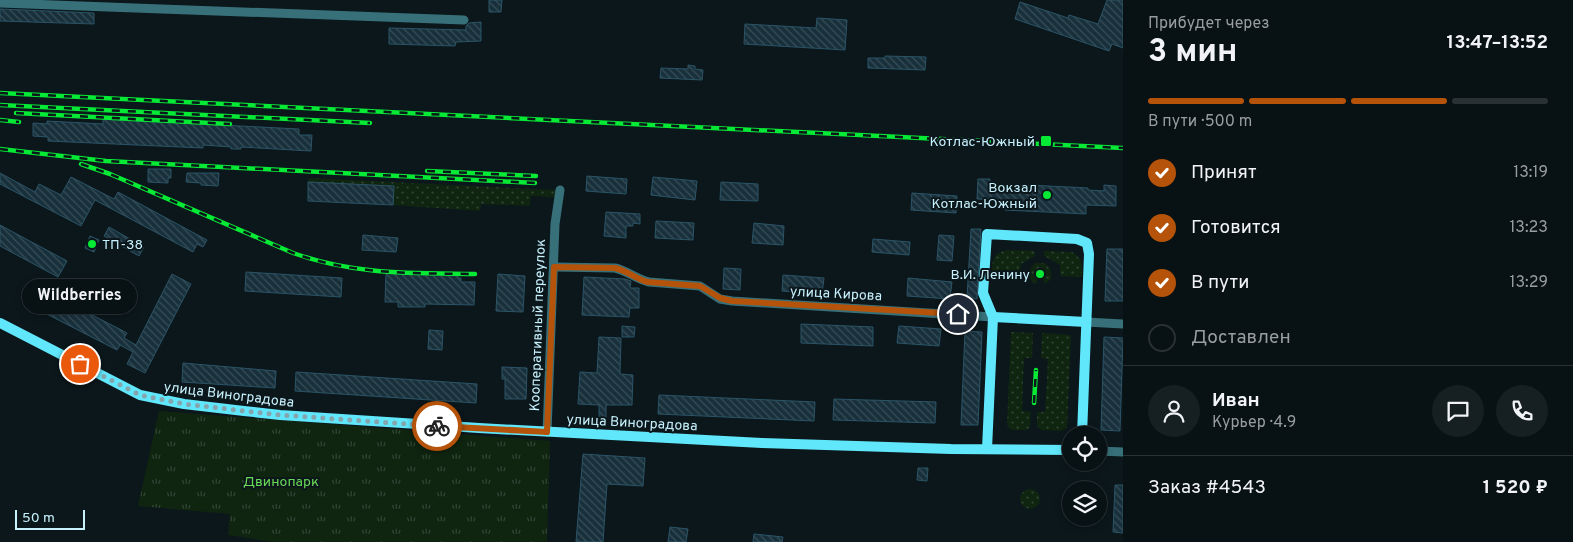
<!DOCTYPE html>
<html lang="ru">
<head>
<meta charset="utf-8">
<style>
	body { margin:0; font-family:Overpass,sans-serif; background:#161f22; color:#f1f3f6; height:100vh; display:flex; flex-direction:column; font-size:19px; white-space:nowrap }
	* { box-sizing:border-box; margin:0 }
	p { font-size:16px; color:#989da0 }
	.icon { flex:none; width:28px; height:28px; fill:none; stroke:currentColor; stroke-width:2; stroke-linecap:round; stroke-linejoin:round }
	.map { position:relative; flex:1; overflow:hidden }
	.side { display:flex; flex-direction:column; background:#081114; width:450px }
	.side>* { flex:none }
	.controls { position:absolute; left:1062px; top:426px; display:grid; gap:10px }
	.controls a { display:grid; place-items:center; width:45px; height:45px; border-radius:50%; background:#081114; box-shadow:0 2px 8px #0003,0 0 0 1px #293134; font-size:25px }
	.scale { position:absolute; left:15px; bottom:12px; width:70px; box-sizing:border-box; padding-left:5px; border:2px solid #c7f1fd; border-top:0; font-size:14px; line-height:18px; white-space:nowrap; color:#c7f1fd; -webkit-text-stroke:4px #0b171b; paint-order:stroke }
	.pin { position:absolute; display:grid; place-items:center; width:42px; height:42px; color:#fff; margin:-21px; border:2px solid #fff; border-radius:50%; box-shadow:0 1px 5px #0007 }
	.courier { position:absolute; display:grid; place-items:center; width:50px; height:50px; margin:-25px; border:4px solid #b45309; border-radius:50%; background:#fff; color:#222; box-shadow:0 1px 6px #0007 }
	.bubble { position:absolute; height:35px; border-radius:18px; background:#081114; box-shadow:0 2px 8px #0003,0 0 0 1px #293134; font-size:16px; font-weight:700; line-height:35px; text-align:center }
	.headline em { font-style:normal; font-weight:700 }
	.headline div { display:flex; flex-direction:column-reverse }
	.headline { display:flex; align-items:center; justify-content:space-between; height:85px; padding:0 25px }
	h1 { font-size:32px; font-weight:700; line-height:38px }
	.bar { display:grid; grid-template-columns:repeat(4,1fr); gap:8px 5px; align-content:center; height:60px; padding:0 25px }
	.bar i { height:6px; border-radius:4px; background:#293134 }
	.bar .current { background:#b45309 }
	.bar p { grid-column:span 4 }
	.line { display:flex; align-items:center; gap:12px; padding:0 25px; border-top:1px solid #293134 }
	.line div { flex:1 }
	.round { display:grid; place-items:center; flex:none; width:52px; height:52px; border-radius:26px; background:#161f22 }
	ol { padding:0 25px; list-style:none }
	li { display:flex; align-items:center; gap:15px; height:55px }
	li p { margin-inline-start:auto }
	li .icon { padding:5px; border-radius:50%; background:#b45309; color:#fff; stroke-width:4 }
	li:last-child { color:#989da0 }
	li i { width:28px; height:28px; border:2px solid #293134; border-radius:50% }
	main { display:flex; flex:1; min-height:0 }
	.map>svg:first-child { display:block }
</style>
</head>
<body>
<main>
<div class="map">
<svg width="1123" height="542" viewBox="0 0 1123 542">
	<defs>
		<pattern id="grass-dots" width="8" height="8" patternUnits="userSpaceOnUse" patternTransform="scale(1.25)"><rect width="8" height="8" fill="#0f2510"/><path d="M2 2h.1M6 6h.1" fill="none" stroke="#304534" stroke-width="1.8" stroke-linecap="round"/></pattern>
		<pattern id="park-tufts" width="24" height="20" patternUnits="userSpaceOnUse" patternTransform="scale(1.25)"><rect width="24" height="20" fill="#0f2510"/><path d="M3 7l-1-3M5 7V3M7 7l1-3M15 17l-1-3M17 17v-4M19 17l1-3" fill="none" stroke="#304534"/></pattern>
		<pattern id="building-back-hatch" width="6" height="6" patternUnits="userSpaceOnUse" patternTransform="scale(1.25)"><rect width="6" height="6" fill="#18303b"/><path d="M-1 5l2 2M0 0l6 6M5-1l2 2" fill="none" stroke="#384e58"/></pattern>
	</defs>
	<rect width="100%" height="100%" fill="#0b171b"/>
	<g fill="url(#grass-dots)">
		<polygon points="309,178 556,190 555,197 531,196 530,206 481,204 480,211 393,205 394,186 308,182"/>
		<path d="M1007 250 1035 251V256L1021 264 1020 274 992 272C992 260 994 252 1007 250Z"/>
		<path d="M1044 251 1072 252C1083 258 1082 265 1082 277L1060 276V265L1044 256Z"/>
		<polygon points="1035,263 1045,263 1051,270 1051,279 1045,284 1042,277 1038,277 1036,285 1029,278 1030,269"/>
		<polygon points="1011,332 1033,333 1032,358 1024,358 1022,411 1031,412 1030,427 1027,430 1011,430 1007,425"/>
		<polygon points="1042,333 1071,335 1067,428 1061,431 1041,430 1037,426 1037,412 1045,412 1048,359 1041,358"/>
		<circle cx="1030" cy="499" r="10"/>
	</g>
	<polygon fill="url(#park-tufts)" points="159,411 550,441 547,542 273,542 228,535 230,514 138,506"/>
	<g fill="url(#building-back-hatch)" stroke="#2b5467">
		<polygon points="489,0 502,0 501,12 489,12"/>
		<polygon points="1107,0 1123,0 1123,48 1112,44 1109,51 1015,19 1020,2 1068,18 1069,15 1098,24"/>
		<polygon points="0,9 94,13 94,24 0,21"/>
		<polygon points="817,18 847,20 845,50 744,44 745,24 816,28"/>
		<polygon points="481,22 481,41 456,42 455,46 389,44 389,28 466,30 466,26 469,23"/>
		<polygon points="885,56 926,57 925,70 868,68 868,58 885,58"/>
		<polygon points="688,65 695,66 695,69 703,70 702,80 660,78 661,68 688,69"/>
		<polygon points="103,119 299,129 299,135 312,135 311,151 241,147 241,149 231,149 231,147 203,145 203,148 48,141 48,137 33,136 33,123 47,124 47,121 103,124"/>
		<polygon points="148,169 171,169 171,178 168,178 168,183 148,182"/>
		<polygon points="0,173 35,192 39,184 61,195 71,177 114,199 118,192 207,240 203,247 197,244 193,252 95,200 81,226 0,184"/>
		<polygon points="187,173 219,173 218,186 201,185 201,183 186,182"/>
		<polygon points="587,176 627,179 626,194 586,191"/>
		<polygon points="653,177 697,181 695,200 651,195"/>
		<polygon points="978,179 990,179 990,185 1028,185 1088,188 1088,190 1104,191 1104,185 1116,186 1116,206 1086,205 1086,214 1005,210 1006,200 977,199"/>
		<polygon points="308,182 394,186 393,205 308,201"/>
		<polygon points="721,182 758,184 758,201 720,200"/>
		<polygon points="912,193 957,196 956,213 911,210"/>
		<polygon points="606,212 640,214 640,224 633,223 633,226 626,226 626,238 604,236"/>
		<polygon points="656,221 694,223 693,240 655,238"/>
		<polygon points="754,223 784,226 783,245 752,243"/>
		<polygon points="0,225 67,261 58,277 0,246"/>
		<polygon points="109,227 144,247 139,256 104,236"/>
		<polygon points="971,229 981,229 977,299 967,298"/>
		<polygon points="363,235 398,238 396,252 362,250"/>
		<polygon points="939,235 954,236 952,261 937,260"/>
		<polygon points="90,236 99,240 94,252 85,248"/>
		<polygon points="873,239 910,242 909,255 872,252"/>
		<polygon points="1107,249 1123,249 1123,301 1105,301"/>
		<polygon points="724,268 741,269 740,290 723,289"/>
		<polygon points="246,272 342,278 341,297 245,291"/>
		<polygon points="386,273 458,275 458,278 461,278 461,282 475,282 474,305 425,304 425,307 398,307 398,302 385,302"/>
		<polygon points="172,274 191,284 145,373 127,364 133,352 120,345 117,350 33,307 35,303 33,301 36,295 39,296 42,289 127,333 124,338 136,345"/>
		<polygon points="498,274 525,276 523,312 496,311"/>
		<polygon points="783,275 824,278 822,294 782,291"/>
		<polygon points="584,277 625,279 631,281 630,288 639,288 639,308 630,308 629,317 582,315"/>
		<polygon points="908,278 952,282 950,299 907,296"/>
		<polygon points="801,324 873,327 873,346 801,343"/>
		<polygon points="622,326 635,327 634,337 622,337"/>
		<polygon points="899,326 941,329 939,346 897,343"/>
		<polygon points="429,330 443,331 442,350 428,349"/>
		<polygon points="965,331 982,332 978,425 961,425"/>
		<polygon points="599,337 621,338 620,374 633,375 632,405 606,405 606,420 599,420 599,405 578,404 580,372 597,373"/>
		<polygon points="1104,337 1123,338 1120,431 1101,430"/>
		<polygon points="183,363 276,371 275,388 182,382"/>
		<polygon points="502,367 527,368 526,399 505,399 505,379 502,379"/>
		<polygon points="296,372 477,384 476,403 295,391"/>
		<polygon points="659,395 815,402 814,421 658,414"/>
		<polygon points="834,399 936,402 935,423 833,420"/>
		<polygon points="583,454 645,458 643,486 607,484 603,542 576,542"/>
		<polygon points="918,468 928,468 927,481 917,480"/>
		<polygon points="1115,485 1123,485 1123,533 1113,532"/>
		<polygon points="670,527 688,529 686,542 668,542"/>
		<polygon points="754,534 783,537 782,542 753,542"/>
	</g>
	<g fill="none" stroke-linecap="round" stroke-linejoin="round">
		<g stroke="#377079" stroke-width="9">
			<polyline points="0,3 464,20"/>
			<path d="M554 267 615 268C628 271 636 279 649 282L700 286 720 299 732 301 993 317"/>
			<polyline points="1086,322 1123,324"/>
			<polyline points="547,432 555,224 560,190"/>
			<polyline points="1099,451 1123,452"/>
		</g>
		<g stroke="#61e7fb" stroke-width="10">
			<polyline points="993,317 1086,322"/>
			<polyline points="0,323 140,395 184,404 244,411 280,415 479,428 762,443 951,449 1071,450"/>
			<polyline points="987,449 993,317 983,293 987,234 1077,239 1087,243 1089,254 1082,435"/>
		</g>
		<defs>
			<g id="rail">
				<polyline points="0,93 1123,148"/>
				<polyline points="0,105 370,123"/>
				<polyline points="16,113 230,124"/>
				<polyline points="0,120 19,122"/>
				<polyline points="0,149 106,161 535,183"/>
				<path d="M81 164 110 174 293 253C354 275 411 273 475 274"/>
				<polyline points="427,171 536,176"/>
				<polyline points="1034,403 1036,370"/>
			</g>
		</defs>
		<use href="#rail" stroke="#06ea35" stroke-width="4.5"/>
		<use href="#rail" stroke="#0b171b" stroke-width="2.5" stroke-dasharray="8" stroke-linecap="butt"/>
	</g>
	<g fill="none" stroke-linecap="round" stroke-linejoin="round">
		<polyline stroke="#85a5ae" stroke-width="5" stroke-dasharray="0 9" points="80,364 140,395 184,404 280,415 437,426"/>
		<path stroke="#b45309" stroke-width="6" d="M437 426 547 432 554 267 615 268C628 271 636 279 648 282L700 286 720 298 732 301 958 314"/>
	</g>
	<g fill="#06ea35" stroke="#0b171b" stroke-width="2">
		<rect x="1040" y="135" width="12" height="12" rx="2.5"/>
		<circle cx="1047" cy="195" r="5"/>
		<circle cx="92" cy="244" r="5"/>
		<circle cx="1040" cy="274" r="5"/>
	</g>
	<g text-anchor="middle" stroke-width="4" stroke-linejoin="round" paint-order="stroke">
		<g font-size="14" fill="#c7f1fd" stroke="#0b171b" text-anchor="end">
			<text x="1035" y="146">Котлас-Южный</text>
			<text x="1037" y="192">Вокзал<tspan x="1037" dy="16">Котлас-Южный</tspan></text>
			<text x="102" y="249" text-anchor="start">ТП-38</text>
			<text x="1030" y="279">В.И. Ленину</text>
		</g>
		<g font-size="14" fill="#c7f1fd" stroke="#0b171b">
			<text transform="translate(836 293) rotate(3)" y="5">улица Кирова</text>
			<text transform="translate(537 325) rotate(-88)" y="5">Кооперативный переулок</text>
			<text transform="translate(229 394) rotate(7)" y="5">улица Виноградова</text>
			<text transform="translate(632 422) rotate(3)" y="5">улица Виноградова</text>
		</g>
		<g font-size="14" fill="#69da56" stroke="#0b171b">
			<text x="281" y="486">Двинопарк</text>
		</g>
	</g>
</svg>
<div class="controls">
<a><svg class="icon" aria-label="locate" viewBox="0 0 24 24"><circle cx="12" cy="12" r="6"/><path d="M12 2v4M12 18v4M2 12h4M18 12h4"/></svg></a>
<a><svg class="icon" aria-label="layers" viewBox="0 0 24 24"><path d="M12 4l9 5-9 5-9-5zM3 14l9 5 9-5"/></svg></a>
</div>
<div class="scale">50 m</div>
<div class="pin" style="left:80px;top:364px;background:#ea580c"><svg class="icon" aria-label="bag" viewBox="0 0 24 24"><path d="M5 8h14l-1 12H6zM9 8a3 3 0 0 1 6 0"/></svg></div>
<div class="pin" style="left:958px;top:314px;background:#1f2937"><svg class="icon" aria-label="home" viewBox="0 0 24 24"><path d="M3 11l9-7 9 7M6 9v11h12V9"/></svg></div>
<div class="courier" style="left:437px;top:426px"><svg class="icon" aria-label="bike" viewBox="0 0 24 24"><circle cx="6" cy="16" r="4"/><circle cx="18" cy="16" r="4"/><path d="M6 16l4-8h5l3 8M10 8l3 8H6M13 5h3"/></svg></div>
<div class="bubble" style="left:22px;top:279px;width:115px">Wildberries</div>
</div>
<section class="side">
<div class="headline"><div><h1>3 мин</h1><p>Прибудет через</p></div><em>13:47–13:52</em></div>
<div class="bar"><i class="current"></i><i class="current"></i><i class="current"></i><i></i><p>В пути · 500 m</p></div>
<ol>
<li><svg class="icon" aria-label="check" viewBox="0 0 24 24"><path d="M5 12l5 5 9-10"/></svg>Принят<p>13:19</p></li>
<li><svg class="icon" aria-label="check" viewBox="0 0 24 24"><path d="M5 12l5 5 9-10"/></svg>Готовится<p>13:23</p></li>
<li><svg class="icon" aria-label="check" viewBox="0 0 24 24"><path d="M5 12l5 5 9-10"/></svg>В пути<p>13:29</p></li>
<li><i></i>Доставлен</li>
</ol>
<div class="line" style="height:90px"><a class="round"><svg class="icon" aria-label="person" viewBox="0 0 24 24"><circle cx="12" cy="8" r="4"/><path d="M4 21q1-7 8-7t8 7"/></svg></a><div><b>Иван</b><p>Курьер · 4.9</p></div><a class="round"><svg class="icon" aria-label="chat" viewBox="0 0 24 24"><path d="M4 5h16v11H9l-5 4z"/></svg></a><a class="round"><svg class="icon" aria-label="phone" viewBox="0 0 24 24"><path d="M5 4h4l2 5-3 2q2 4 5 5l2-3 5 2v4C11 20 4 13 5 4z"/></svg></a></div>
<div class="line" style="height:65px"><div>Заказ #4543</div><b>1 520 ₽</b></div>
</section>
</main>
</body>
</html>
